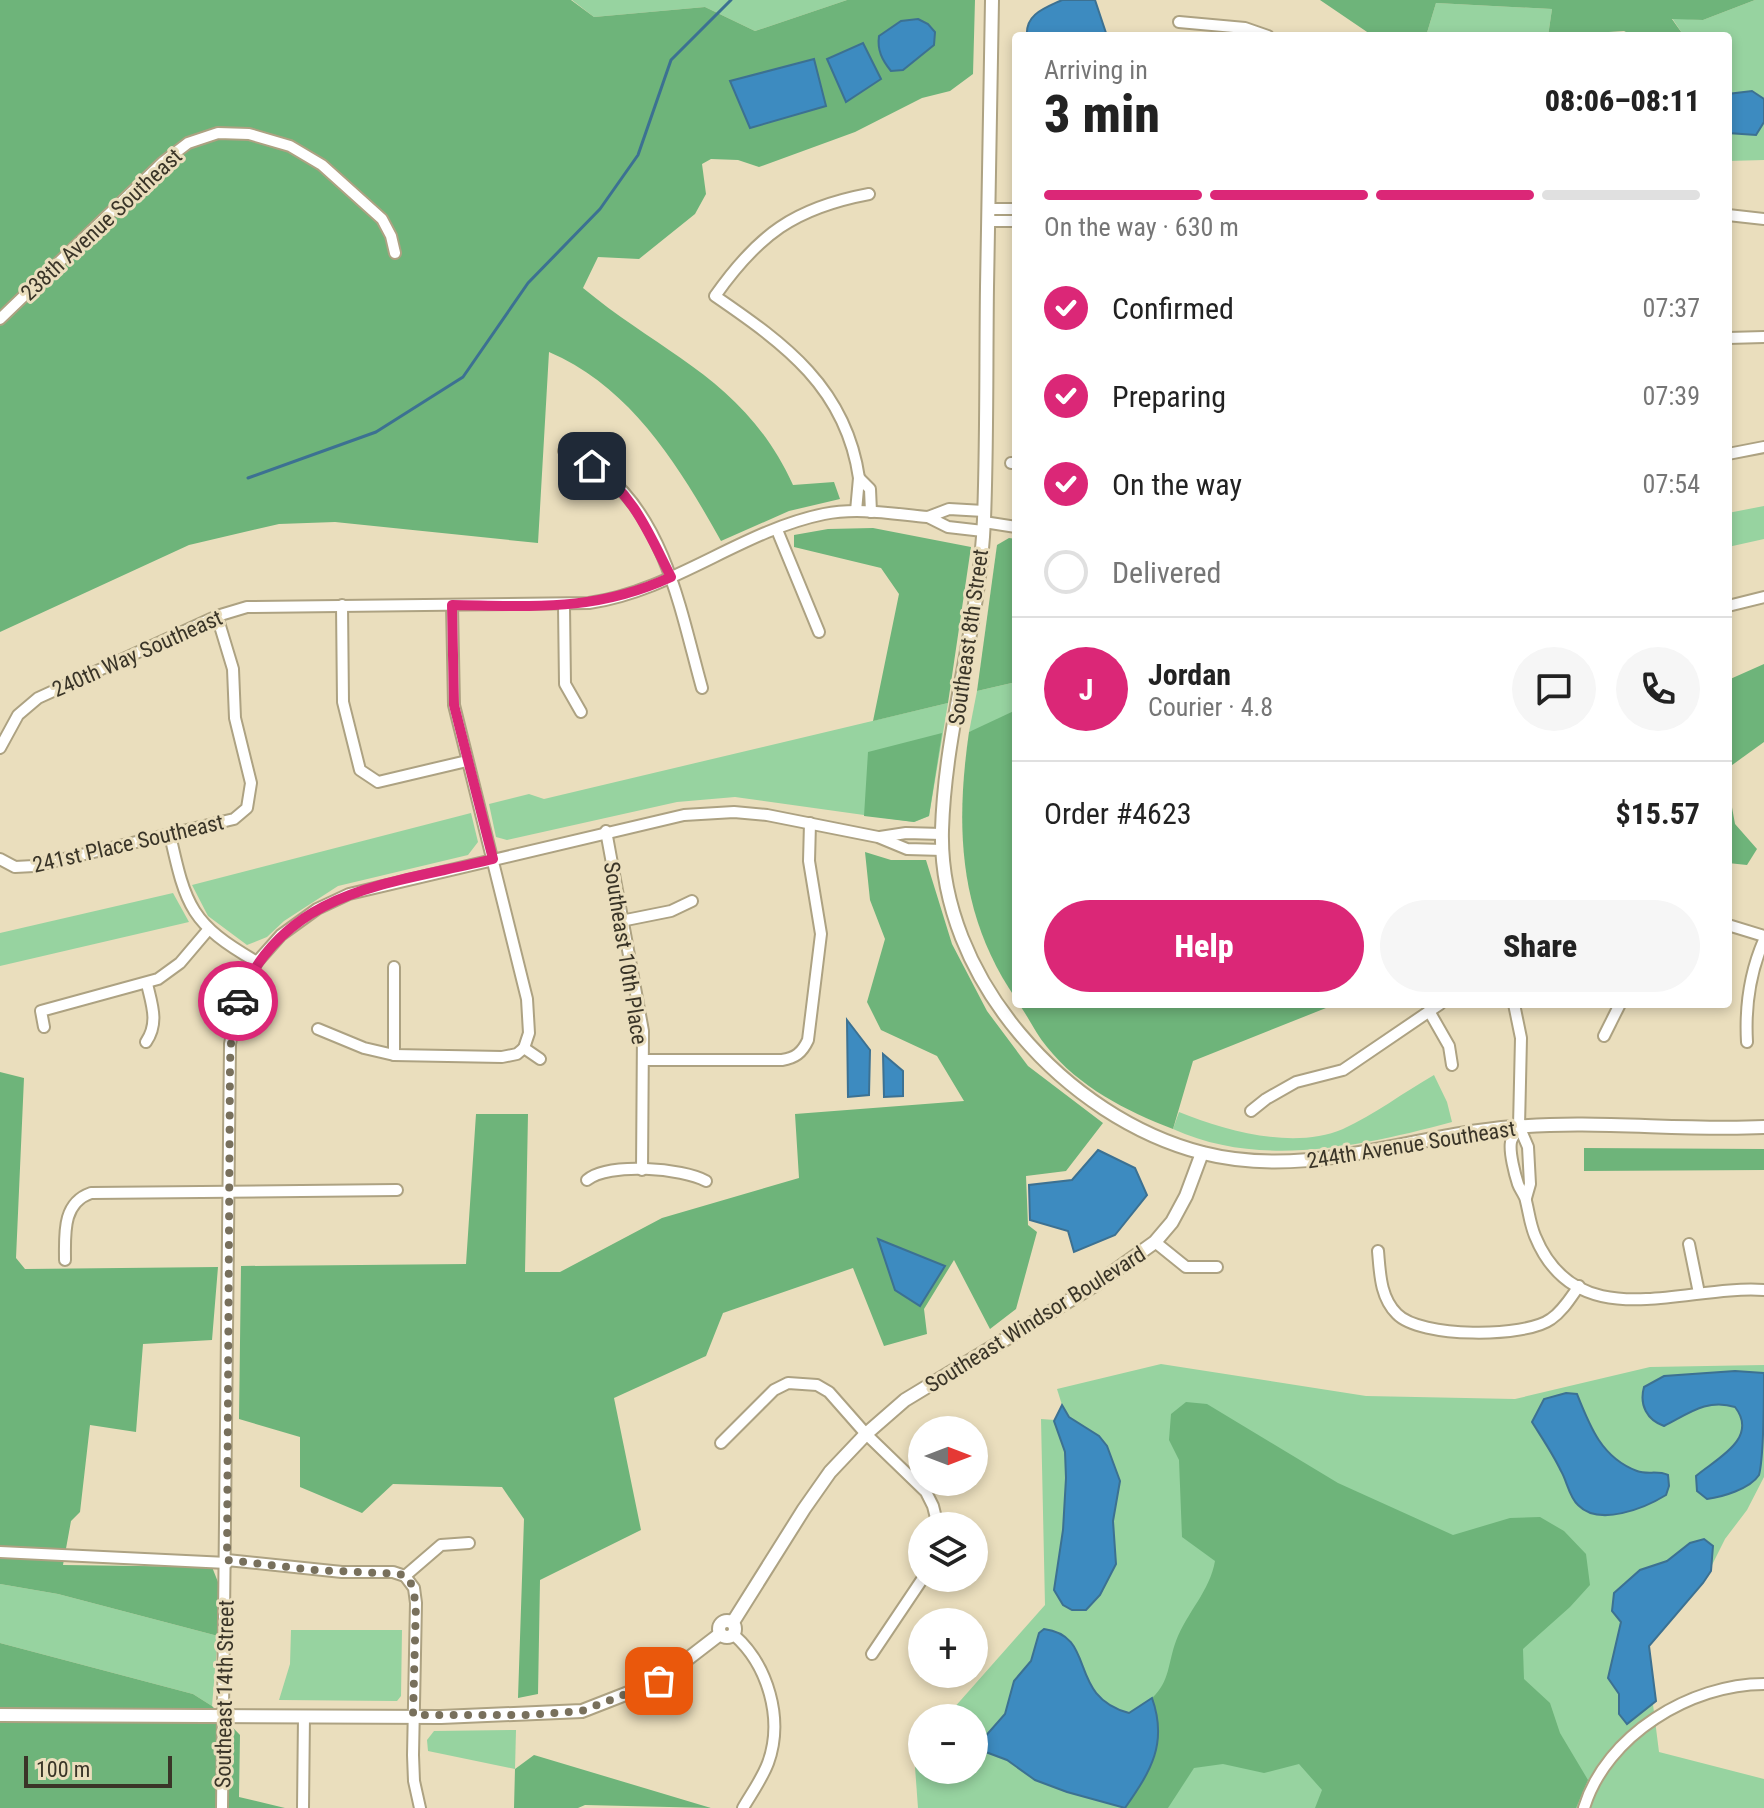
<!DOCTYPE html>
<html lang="en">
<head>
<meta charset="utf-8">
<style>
	body { margin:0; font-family:"Roboto Condensed",sans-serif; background:#f6f6f6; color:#222; height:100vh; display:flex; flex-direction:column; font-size:30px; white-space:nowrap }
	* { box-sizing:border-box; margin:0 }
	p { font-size:26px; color:#767676 }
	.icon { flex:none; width:44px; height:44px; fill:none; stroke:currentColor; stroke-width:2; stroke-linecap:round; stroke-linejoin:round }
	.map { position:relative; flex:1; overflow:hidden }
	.details { position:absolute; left:1012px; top:32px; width:720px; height:976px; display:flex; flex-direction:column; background:#fff; border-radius:8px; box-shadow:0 4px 12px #0003 }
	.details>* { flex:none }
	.needle { width:52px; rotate:90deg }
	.tools { position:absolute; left:908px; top:1416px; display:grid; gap:16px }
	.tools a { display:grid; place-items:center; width:80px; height:80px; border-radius:50%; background:#fff; box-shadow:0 4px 12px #0003; font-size:40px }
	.scale { position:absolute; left:24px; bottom:20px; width:148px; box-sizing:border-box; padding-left:8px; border:4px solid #3a3528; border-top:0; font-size:22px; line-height:28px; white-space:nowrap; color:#3a3528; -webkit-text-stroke:6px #eadebd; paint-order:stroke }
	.pin { position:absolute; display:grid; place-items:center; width:68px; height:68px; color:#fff; margin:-34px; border-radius:16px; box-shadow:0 4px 12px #0006 }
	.courier { position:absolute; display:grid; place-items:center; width:80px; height:80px; margin:-40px; border:6px solid #db2777; border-radius:50%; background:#fff; color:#222; box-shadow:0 2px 10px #0007 }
	.summary em { font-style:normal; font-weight:800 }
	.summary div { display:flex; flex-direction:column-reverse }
	.summary { display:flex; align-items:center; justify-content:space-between; height:136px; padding:0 32px }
	h1 { font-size:52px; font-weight:800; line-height:60px }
	.bar { display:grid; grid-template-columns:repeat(4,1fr); gap:12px 8px; align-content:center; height:96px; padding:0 32px }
	.bar i { height:10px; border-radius:6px; background:#e0e0e0 }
	.bar .active { background:#db2777 }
	.bar p { grid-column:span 4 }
	.line { display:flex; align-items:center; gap:20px; padding:0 32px; border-top:2px solid #e0e0e0 }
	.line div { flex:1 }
	.round { display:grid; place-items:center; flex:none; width:84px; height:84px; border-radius:42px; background:#f6f6f6 }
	ol { padding:0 32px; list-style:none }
	li { display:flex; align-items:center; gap:24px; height:88px }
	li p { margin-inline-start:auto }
	li .icon { padding:8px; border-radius:50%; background:#db2777; color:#fff; stroke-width:4 }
	li:last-child { color:#767676 }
	li i { width:44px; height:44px; border:4px solid #e0e0e0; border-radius:50% }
	.action { display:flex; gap:16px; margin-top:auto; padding:16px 32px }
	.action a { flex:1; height:92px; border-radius:48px; background:#db2777; color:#fff; font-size:32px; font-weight:800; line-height:92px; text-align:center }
	.action a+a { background:#f6f6f6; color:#222 }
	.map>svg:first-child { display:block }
</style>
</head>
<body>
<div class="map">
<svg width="1764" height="1808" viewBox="0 0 1764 1808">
	<rect width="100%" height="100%" fill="#eadebd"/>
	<g fill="#97d3a0">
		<polygon points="572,0 847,0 755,31 705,7 594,17"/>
		<polygon points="1755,0 1764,0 1764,160 1728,161 1728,36 1684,36 1672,18 1703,20"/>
		<polygon points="1436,3 1552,9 1548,36 1426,36"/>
		<polygon points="1764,506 1764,539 1728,547 1728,513"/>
		<polygon points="1016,682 1016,720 969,732 977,691"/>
		<polygon points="948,703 929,816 914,822 735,797 677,802 507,840 496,837 489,804 529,794 544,799"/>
		<polygon points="471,813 478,842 468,855 338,886 284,921 267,937 247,945 208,916 192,885"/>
		<polygon points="173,893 189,922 0,966 0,933"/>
		<path d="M1434 1075 1447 1102 1452 1122C1362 1146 1261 1169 1173 1129L1179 1112C1226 1131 1294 1150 1343 1129 1374 1115 1404 1092 1434 1075Z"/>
		<polygon points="1161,1364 1366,1396 1515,1399 1650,1367 1764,1365 1764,1477 1747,1510 1725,1539 1703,1583 1646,1649 1659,1752 1764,1779 1764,1808 918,1808 914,1753 922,1743 922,1770 974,1770 974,1718 945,1718 1045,1605 1041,1419 1055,1420 1062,1405 1057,1389"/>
		<polygon points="0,1584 58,1594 218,1636 212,1706 193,1694 0,1643"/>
		<polygon points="291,1630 402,1630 401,1696 397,1701 279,1700 290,1664"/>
		<polygon points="516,1730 515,1769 428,1751 427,1740 434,1731"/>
	</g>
	<g fill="#6eb47a">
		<path d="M0 0H571L594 17 705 7 755 31 847 0H975L973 74 950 91 922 98 855 132 759 167 738 160 711 159 702 164 706 194 695 214 639 259 598 257 583 288C665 356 745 380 793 485L834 482 840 499 789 511 721 541C679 466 631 387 549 352L538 543 335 522 279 524 189 545 0 632Z"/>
		<polygon points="1320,0 1755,0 1703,20 1672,19 1684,36 1634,36 1624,31 1548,36 1552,9 1436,3 1426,36 1373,36"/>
		<polygon points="873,528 971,547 948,703 873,721 899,594 881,568 794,547 794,535 828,529"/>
		<polygon points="1009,538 1016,539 1016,682 977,691 997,545"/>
		<polygon points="1764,664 1764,742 1728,768 1728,680"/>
		<path d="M1016 710V999C959 916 955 829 969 732Z"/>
		<polygon points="942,733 929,816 914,822 864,816 868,752"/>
		<polygon points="1728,785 1735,824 1757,849 1747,865 1728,863"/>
		<polygon points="865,852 891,860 926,860 952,944 987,1011 1028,1066 1103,1123 1066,1171 1026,1176 1028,1225 1037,1232 1016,1309 990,1329 954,1260 924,1309 927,1334 884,1346 853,1268 723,1313 706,1356 614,1398 641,1530 540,1580 538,1694 518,1698 524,1519 502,1487 393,1484 362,1513 300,1487 300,1437 239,1419 241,1266 466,1264 476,1114 528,1114 525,1272 560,1272 662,1218 799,1178 795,1114 964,1101 937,1056 881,1030 867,1002 885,939 870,900"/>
		<path d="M1019 1004H1336L1193 1061 1173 1129C1126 1111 1079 1087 1047 1047 1036 1034 1029 1018 1019 1004Z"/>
		<polygon points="0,1072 24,1078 16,1258 25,1269 218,1267 212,1340 143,1344 136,1432 90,1425 80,1512 71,1521 63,1565 212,1567 218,1582 218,1636 58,1594 0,1584"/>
		<polygon points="1584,1148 1764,1149 1764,1170 1584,1171"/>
		<path d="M1186 1402 1207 1404 1338 1483 1453 1535 1510 1518 1540 1517 1564 1531 1586 1554 1590 1585 1570 1607 1523 1649 1524 1679 1550 1703 1560 1733 1588 1780 1576 1808H1315L1322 1790 1299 1764 1264 1773 1223 1764 1194 1768 1168 1808H1125C1150 1772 1168 1742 1152 1698 1170 1682 1168 1662 1176 1641 1187 1612 1210 1591 1215 1561L1182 1537 1179 1460 1169 1440 1171 1414Z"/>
		<polygon points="0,1643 193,1694 212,1706 240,1735 239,1797 285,1808 0,1808"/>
		<polygon points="534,1755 711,1808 585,1805 578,1808 514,1808 515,1769"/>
	</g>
	<g fill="#3d8bc0" stroke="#3c7192" stroke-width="2">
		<path d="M1062 0H1095L1107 36H1027C1025 14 1045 8 1062 0Z"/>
		<path d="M918 19 928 24 935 32 934 45 903 70 891 71C882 60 877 50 879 36L901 21Z"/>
		<polygon points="863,43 881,79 846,102 827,59"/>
		<polygon points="814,59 826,106 750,128 730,81"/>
		<polygon points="1752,91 1764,99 1764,122 1756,135 1728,133 1728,94"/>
		<polygon points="847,1020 870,1050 869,1095 848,1097"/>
		<polygon points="883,1054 903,1071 903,1096 884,1097"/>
		<polygon points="1098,1150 1135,1168 1147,1195 1115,1235 1074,1252 1068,1231 1030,1220 1029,1185 1072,1180"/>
		<polygon points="878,1239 945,1266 920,1306 895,1290"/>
		<path d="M1735 1371 1764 1373C1764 1397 1764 1456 1759 1475 1750 1489 1722 1497 1707 1499L1697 1491 1696 1476C1714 1460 1760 1439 1735 1407 1707 1398 1688 1414 1664 1426 1647 1420 1639 1405 1644 1387L1664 1376Z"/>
		<path d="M1566 1393 1577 1394C1590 1427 1602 1458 1637 1471 1648 1475 1657 1470 1668 1475L1669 1486 1666 1495C1645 1508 1599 1527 1578 1505 1569 1497 1567 1481 1561 1471 1553 1454 1542 1438 1532 1422L1544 1399Z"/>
		<polygon points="1062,1405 1069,1417 1099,1436 1107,1446 1120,1481 1113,1521 1116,1564 1100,1595 1086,1610 1072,1610 1063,1605 1054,1590 1063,1530 1066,1478 1065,1452 1054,1421"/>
		<polygon points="1704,1539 1713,1546 1711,1571 1703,1583 1649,1646 1656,1701 1627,1724 1619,1714 1619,1694 1608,1678 1621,1622 1612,1611 1614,1593 1640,1570 1667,1561 1690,1543"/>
		<path d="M1044 1629C1098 1636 1066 1696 1129 1713L1152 1698C1168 1743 1151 1771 1125 1808L1067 1792 1035 1780 1007 1760 975 1748 1005 1714 1014 1681 1031 1661 1039 1633Z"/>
	</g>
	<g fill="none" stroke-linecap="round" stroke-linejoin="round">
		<polyline stroke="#3c7192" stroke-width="3" points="248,478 376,432 463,377 528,283 600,209 638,155 671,60 731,0"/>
		<defs>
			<g id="minor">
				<polyline points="1179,22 1245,28 1268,36"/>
				<polyline points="988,209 1016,209"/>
				<polyline points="1728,215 1764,219"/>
				<polyline points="988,221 1016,221"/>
				<polyline points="0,319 162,163 188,143 218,133 249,134 290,146 322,165 382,219 391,236 395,253"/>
				<polyline points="1728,338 1764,337"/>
				<path d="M564 451C578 459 594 466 607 476 667 526 682 617 702 688"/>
				<polyline points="1728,454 1764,447"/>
				<polyline points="1011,463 1016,463"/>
				<path d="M859 478C846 388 785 344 715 296 758 235 794 208 869 194"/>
				<polyline points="856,511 859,478 870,489 871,512"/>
				<polyline points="984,522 1016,527"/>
				<polyline points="777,530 819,632"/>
				<polyline points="983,531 948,527 928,517 949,509 984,511"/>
				<polyline points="342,605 343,702 360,770 378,782 467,761"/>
				<polyline points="452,605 454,705 527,999 529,1033 524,1048"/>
				<polyline points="564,606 565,684 581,712"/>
				<polyline points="1728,606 1764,597"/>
				<path d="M0 748 18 715 38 698 217 616 247 607 589 603C673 591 741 531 824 514 858 507 894 514 928 517"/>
				<polyline points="606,831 643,1031 642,1170"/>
				<path d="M170 835C186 907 191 924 257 962"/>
				<polyline points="880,837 906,833 942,834"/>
				<polyline points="0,859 15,867 34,866 234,819 247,808 251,783 235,718 233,669 217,616"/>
				<polyline points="621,921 671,911 692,901"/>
				<polyline points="1728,925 1764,936"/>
				<polyline points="1514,1004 1521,1038 1519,1126 1528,1147 1530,1184 1526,1198"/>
				<polyline points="1429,1011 1449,1046 1452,1065"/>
				<polyline points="44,1027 41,1011 158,979 180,963 208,930"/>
				<polyline points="318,1029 364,1048 394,1055 502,1057 517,1054 524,1048 540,1059"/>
				<polyline points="1604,1036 1620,1004"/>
				<path d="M146 1042C159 1023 152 1005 147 984"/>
				<path d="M1747 1042C1745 1007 1750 972 1764 940"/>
				<polyline points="394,1055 394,967"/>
				<path d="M643 1060H782C795 1058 802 1053 808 1040L821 934 809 861 810 823"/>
				<polyline points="1251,1111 1266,1099 1296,1082 1343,1070 1440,1004"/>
				<path d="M1519 1126C1517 1131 1512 1137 1511 1142 1509 1152 1515 1175 1518 1184 1520 1190 1525 1195 1526 1201 1529 1213 1530 1224 1535 1236 1577 1339 1685 1284 1764 1290"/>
				<path d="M587 1180C608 1162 683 1168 706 1181"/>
				<polyline points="1155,1242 1186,1267 1217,1267"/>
				<polyline points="1689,1244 1699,1293"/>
				<path d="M1378 1251C1380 1273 1380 1297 1397 1314 1420 1338 1525 1338 1551 1319 1563 1311 1571 1297 1579 1286"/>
				<path d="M65 1260C65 1234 62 1203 91 1193L397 1190"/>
				<polyline points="721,1443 774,1390 788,1383 817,1385 829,1392 866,1434 926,1492 933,1506 938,1526"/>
				<polyline points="0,1552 227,1563"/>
				<polyline points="227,1560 342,1572 393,1572 405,1576"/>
				<polyline points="405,1576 414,1588 416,1603 413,1755 414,1781 420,1808"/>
				<polyline points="405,1576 441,1545 469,1543"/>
				<path d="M734 1635C768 1665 784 1719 768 1763 762 1779 751 1794 743 1808"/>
				<polyline points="872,1654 923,1578"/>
				<polyline points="222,1808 230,1044 238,1002 257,962 281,935 317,909 349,894 684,815 734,812 767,815 878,837 907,849 943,850"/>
				<polyline points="303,1808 304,1716"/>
				<path d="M1584 1808C1606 1735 1691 1684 1764 1684"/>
			</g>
			<g id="tertiary">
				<path d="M992 0C991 96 988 191 987 287 986 364 987 442 984 519 980 623 945 726 942 830 938 977 1066 1118 1203 1153 1309 1180 1409 1135 1514 1127 1597 1120 1681 1131 1764 1127"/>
				<circle cx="727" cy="1629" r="8"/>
				<polyline points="733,1622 804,1509 830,1472 866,1434 905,1400 1095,1285 1155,1242 1172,1222 1186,1196 1202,1153"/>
				<polyline points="0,1715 441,1717 582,1711 659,1681 720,1634"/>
			</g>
		</defs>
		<use href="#minor" stroke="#ada282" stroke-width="14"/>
		<use href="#tertiary" stroke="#ada282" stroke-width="16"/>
		<use href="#minor" stroke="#fff" stroke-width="10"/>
		<use href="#tertiary" stroke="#fff" stroke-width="12"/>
	</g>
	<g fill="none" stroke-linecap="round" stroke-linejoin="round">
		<polyline stroke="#78705c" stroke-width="8" stroke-dasharray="0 14.4" points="238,1001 232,1025 230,1062 227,1560 314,1570 400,1574 410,1580 416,1603 413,1715 528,1715 582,1711 659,1681"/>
		<path stroke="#db2777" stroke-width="10" d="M238 1001C285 888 388 885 493 859L454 705 452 605C533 606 595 612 671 577 649 534 634 494 592 466"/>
	</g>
	<g text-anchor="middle" stroke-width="6" stroke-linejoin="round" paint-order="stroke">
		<g font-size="22" fill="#3a3528" stroke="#eadebd">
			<text transform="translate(101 224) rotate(-43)" y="8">238th Avenue Southeast</text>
			<text transform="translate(968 637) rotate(-82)" y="8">Southeast 8th Street</text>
			<text transform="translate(137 653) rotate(-24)" y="8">240th Way Southeast</text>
			<text transform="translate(128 843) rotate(-13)" y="8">241st Place Southeast</text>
			<text transform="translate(626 953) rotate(81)" y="8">Southeast 10th Place</text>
			<text transform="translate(1411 1144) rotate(-9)" y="8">244th Avenue Southeast</text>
			<text transform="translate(1035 1319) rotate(-32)" y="8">Southeast Windsor Boulevard</text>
			<text transform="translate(224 1694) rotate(-89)" y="8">Southeast 14th Street</text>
		</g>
	</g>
</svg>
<div class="tools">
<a><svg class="needle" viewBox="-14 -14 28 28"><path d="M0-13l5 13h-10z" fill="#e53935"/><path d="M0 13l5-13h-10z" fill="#767676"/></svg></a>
<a><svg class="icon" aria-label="layers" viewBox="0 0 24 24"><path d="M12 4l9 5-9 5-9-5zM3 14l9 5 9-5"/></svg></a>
<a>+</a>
<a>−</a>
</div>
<div class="scale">100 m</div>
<div class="pin" style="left:659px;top:1681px;background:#ea580c"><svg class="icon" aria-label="bag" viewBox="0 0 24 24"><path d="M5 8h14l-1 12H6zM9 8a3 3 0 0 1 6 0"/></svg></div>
<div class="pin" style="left:592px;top:466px;background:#1f2937"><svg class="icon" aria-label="home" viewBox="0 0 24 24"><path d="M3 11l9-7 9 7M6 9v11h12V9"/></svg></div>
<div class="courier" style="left:238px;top:1001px"><svg class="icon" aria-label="car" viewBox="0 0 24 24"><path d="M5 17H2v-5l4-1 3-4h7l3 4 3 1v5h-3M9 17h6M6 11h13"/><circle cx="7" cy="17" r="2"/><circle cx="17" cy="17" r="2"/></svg></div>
<section class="details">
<div class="summary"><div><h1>3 min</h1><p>Arriving in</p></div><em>08:06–08:11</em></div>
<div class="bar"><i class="active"></i><i class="active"></i><i class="active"></i><i></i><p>On the way · 630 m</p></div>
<ol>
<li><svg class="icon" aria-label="check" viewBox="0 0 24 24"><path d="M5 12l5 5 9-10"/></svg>Confirmed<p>07:37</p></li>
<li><svg class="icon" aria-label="check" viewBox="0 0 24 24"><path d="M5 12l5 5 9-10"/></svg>Preparing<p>07:39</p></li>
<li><svg class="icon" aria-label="check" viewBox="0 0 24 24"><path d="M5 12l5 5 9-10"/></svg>On the way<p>07:54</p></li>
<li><i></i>Delivered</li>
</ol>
<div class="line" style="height:144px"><b class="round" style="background:#db2777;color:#fff">J</b><div><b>Jordan</b><p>Courier · 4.8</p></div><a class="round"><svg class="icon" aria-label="chat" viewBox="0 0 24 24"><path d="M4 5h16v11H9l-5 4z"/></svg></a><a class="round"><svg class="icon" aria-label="phone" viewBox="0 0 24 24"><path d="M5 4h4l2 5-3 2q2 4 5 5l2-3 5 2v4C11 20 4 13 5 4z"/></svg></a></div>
<div class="line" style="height:104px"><div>Order #4623</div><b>$15.57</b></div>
<div class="action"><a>Help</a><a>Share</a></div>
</section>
</div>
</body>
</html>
